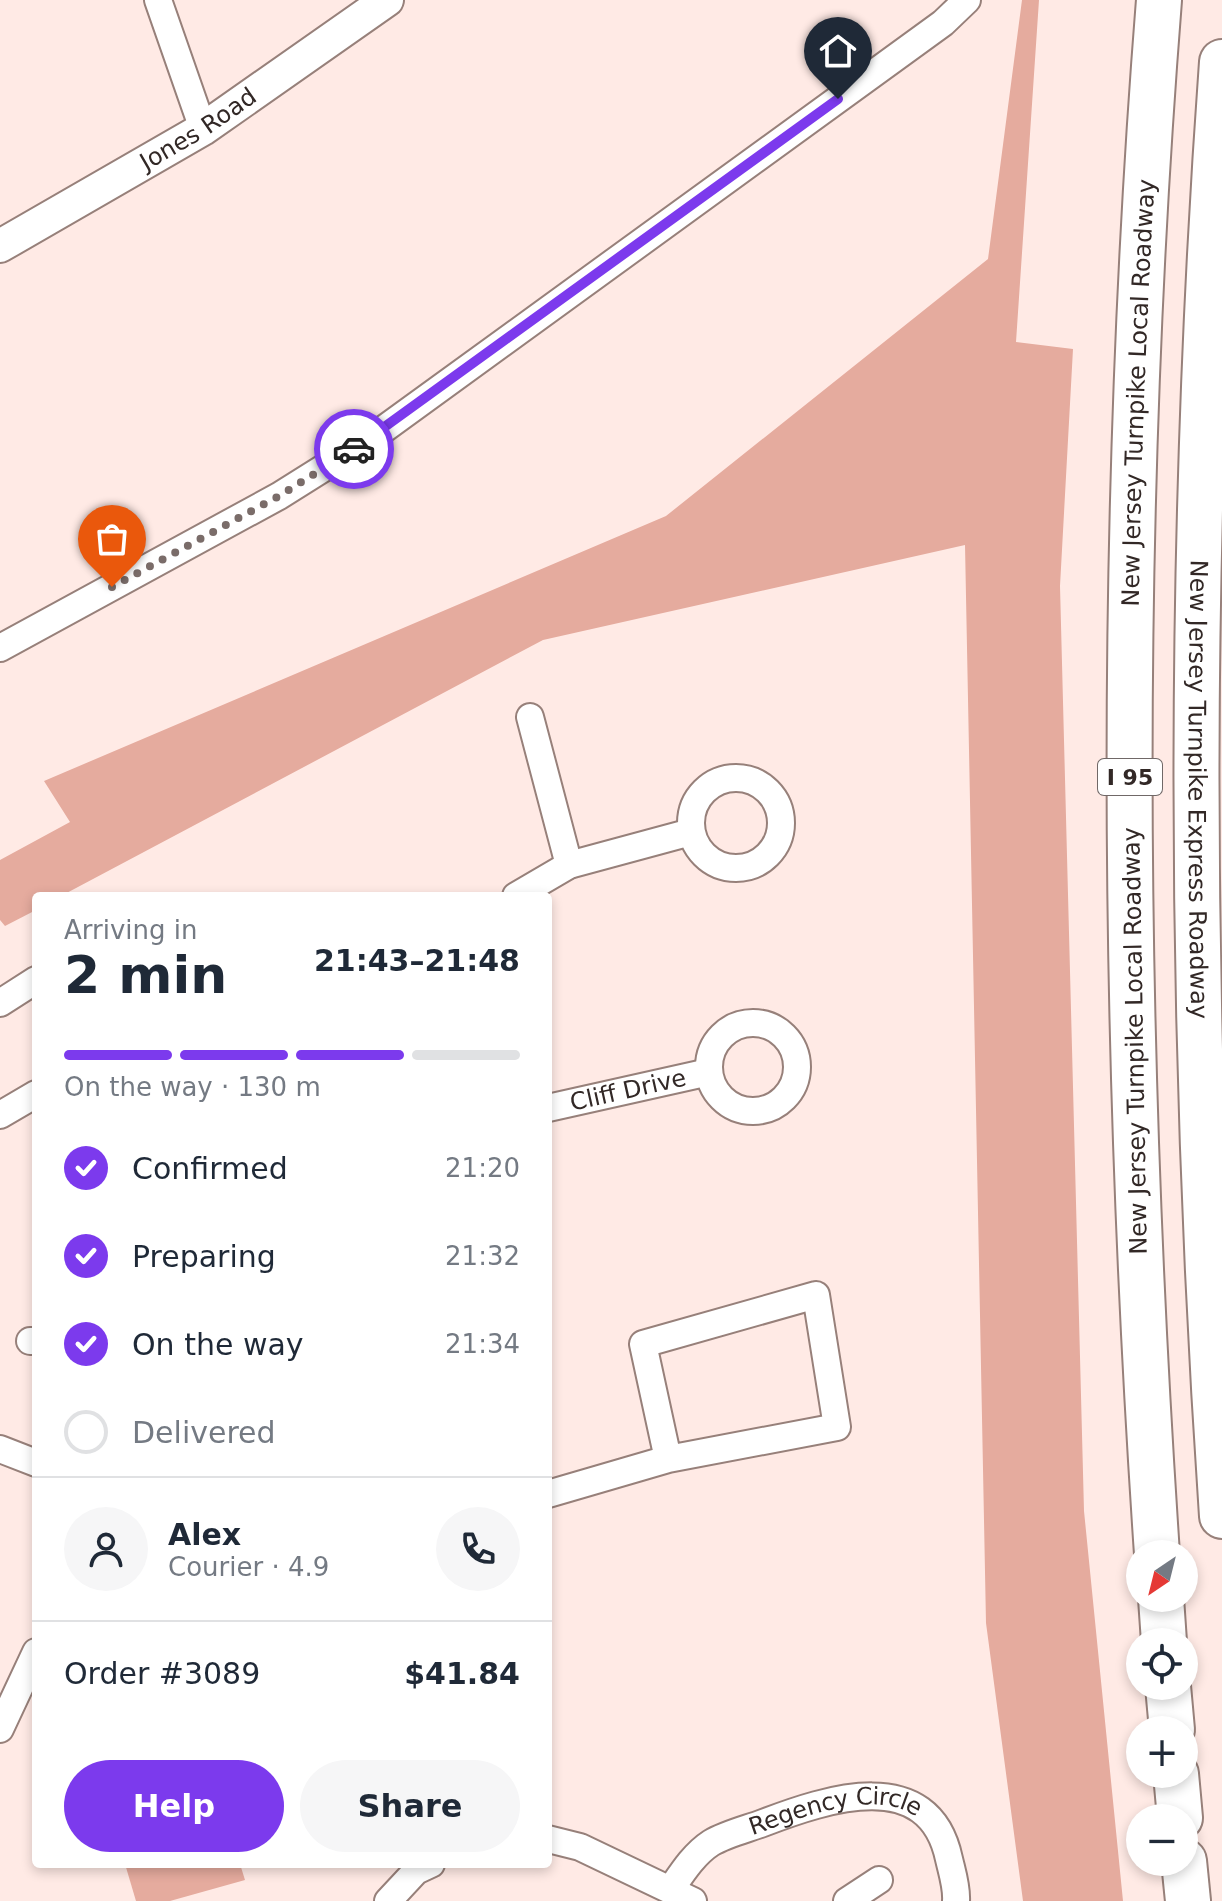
<!DOCTYPE html>
<html lang="en">
<head>
<meta charset="utf-8">
<style>
	body { margin:0; font-family:"DejaVu Sans",sans-serif; background:#f6f6f7; color:#1f2937; height:100vh; display:flex; flex-direction:column; font-size:30px; white-space:nowrap }
	* { box-sizing:border-box; margin:0 }
	p { font-size:26px; color:#747a83 }
	.icon { flex:none; width:44px; height:44px; fill:none; stroke:currentColor; stroke-width:2; stroke-linecap:round; stroke-linejoin:round }
	.map { position:relative; flex:1; overflow:hidden }
	.sheet { position:absolute; left:32px; top:892px; width:520px; height:976px; display:flex; flex-direction:column; background:#fff; border-radius:8px; box-shadow:0 4px 12px #0003 }
	.sheet>* { flex:none }
	.needle { width:52px; rotate:215deg }
	.fabs { position:absolute; left:1126px; top:1540px; display:grid; gap:16px }
	.fabs a { display:grid; place-items:center; width:72px; height:72px; border-radius:50%; background:#fff; box-shadow:0 4px 12px #0003; font-size:40px }
	.pin { position:absolute; display:grid; place-items:center; width:68px; height:68px; color:#fff; margin:-82px -34px; border-radius:50% 50% 50% 0; rotate:-45deg; box-shadow:0 0 8px #0007 }
	.pin .icon { rotate:45deg }
	.courier { position:absolute; display:grid; place-items:center; width:80px; height:80px; margin:-40px; border:6px solid #7c3aed; border-radius:50%; background:#fff; color:#222; box-shadow:0 2px 10px #0007 }
	.overview em { font-style:normal; font-weight:800 }
	.overview div { display:flex; flex-direction:column-reverse }
	.overview { display:flex; align-items:center; justify-content:space-between; height:136px; padding:0 32px }
	h1 { font-size:52px; font-weight:800; line-height:60px }
	.bar { display:grid; grid-template-columns:repeat(4,1fr); gap:12px 8px; align-content:center; height:96px; padding:0 32px }
	.bar i { height:10px; border-radius:6px; background:#e0e1e3 }
	.bar .selected { background:#7c3aed }
	.bar p { grid-column:span 4 }
	.line { display:flex; align-items:center; gap:20px; padding:0 32px; border-top:2px solid #e0e1e3 }
	.line div { flex:1 }
	.round { display:grid; place-items:center; flex:none; width:84px; height:84px; border-radius:42px; background:#f6f6f7 }
	ol { padding:0 32px; list-style:none }
	li { display:flex; align-items:center; gap:24px; height:88px }
	li p { margin-inline-start:auto }
	li .icon { padding:8px; border-radius:50%; background:#7c3aed; color:#fff; stroke-width:4 }
	li:last-child { color:#747a83 }
	li i { width:44px; height:44px; border:4px solid #e0e1e3; border-radius:50% }
	.cta { display:flex; gap:16px; margin-top:auto; padding:16px 32px }
	.cta a { flex:1; height:92px; border-radius:48px; background:#7c3aed; color:#fff; font-size:32px; font-weight:800; line-height:92px; text-align:center }
	.cta a+a { background:#f6f6f7; color:#1f2937 }
	.map>svg:first-child { display:block }
</style>
</head>
<body>
<div class="map">
<svg width="1222" height="1901" viewBox="0 0 1222 1901">
	<rect width="100%" height="100%" fill="#ffeae5"/>
	<g fill="#e5ab9e">
		<polygon points="1022,0 1039,0 1016,342 1073,349 1060,586 1084,1511 1123,1901 1023,1901 986,1623 965,545 543,640 61,896 36,896 36,910 5,926 0,920 0,860 70,822 44,781 666,516 988,259"/>
		<polygon points="125,1864 240,1864 245,1880 170,1901 136,1901"/>
	</g>
	<g fill="none" stroke-linecap="round" stroke-linejoin="round">
		<defs>
			<g id="minor">
				<polyline points="158,0 203,129"/>
				<polyline points="0,648 279,496 373,437 943,23 967,0"/>
				<polyline points="530,717 569,865"/>
				<circle cx="736" cy="823" r="45"/>
				<polyline points="516,896 569,865 691,832"/>
				<polyline points="0,1003 36,980"/>
				<circle cx="753" cy="1067" r="44"/>
				<path id="s1" d="M548 1108 709 1072"/>
				<polyline points="0,1115 36,1094"/>
				<polyline points="30,1341 36,1341"/>
				<polyline points="0,1449 36,1463"/>
				<polyline points="548,1494 668,1459 837,1427 816,1295 643,1344 668,1459"/>
				<polyline points="0,1729 36,1652"/>
				<polyline points="548,1839 580,1847 693,1901"/>
				<path id="s2" d="M671 1889C682 1873 694 1854 711 1843 726 1834 747 1829 763 1823 826 1799 929 1764 949 1859 952 1872 957 1887 956 1901"/>
				<polyline points="388,1901 416,1871 431,1864"/>
				<polyline points="847,1901 879,1880"/>
			</g>
			<g id="tertiary">
				<path id="s3" d="M0 246 203 129 387 0"/>
			</g>
			<g id="motorway">
				<path id="s4" d="M1222 62C1187 546 1189 1032 1222 1516"/>
				<path id="s5" d="M1157 1554C1122 1037 1118 517 1159 0"/>
				<polyline points="1161,1598 1164,1642"/>
				<polyline points="1168,1686 1172,1730"/>
				<polyline points="1176,1774 1180,1818"/>
				<polyline points="1184,1861 1188,1901"/>
			</g>
		</defs>
		<use href="#minor" stroke="#97807a" stroke-width="30"/>
		<use href="#tertiary" stroke="#97807a" stroke-width="36"/>
		<use href="#motorway" stroke="#97807a" stroke-width="48"/>
		<use href="#minor" stroke="#fff" stroke-width="26"/>
		<use href="#tertiary" stroke="#fff" stroke-width="32"/>
		<use href="#motorway" stroke="#fff" stroke-width="44"/>
	</g>
	<g fill="none" stroke-linecap="round" stroke-linejoin="round">
		<polyline stroke="#7a6c69" stroke-width="8" stroke-dasharray="0 14.4" points="112,587 279,496 354,449"/>
		<polyline stroke="#7c3aed" stroke-width="10" points="354,449 838,99"/>
	</g>
	<g text-anchor="middle" stroke-width="7" stroke-linejoin="round" paint-order="stroke">
		<rect fill="#fff" stroke="#706867" stroke-width="2" x="1098" y="759" width="64" height="36" rx="6"/>
		<g font-size="22" font-weight="bold" fill="#322826">
			<text x="1130" y="785">I 95</text>
		</g>
		<g font-size="24" fill="#322826" stroke="#fff">
			<text dy="8" stroke="none"><textPath href="#s3" startOffset="230">Jones Road</textPath></text>
			<text dy="8" stroke="none"><textPath href="#s5" startOffset="1162">New Jersey Turnpike Local Roadway</textPath></text>
			<text dy="8" stroke="none"><textPath href="#s4" startOffset="728">New Jersey Turnpike Express Roadway</textPath></text>
			<text transform="translate(1135 1041) rotate(-91)" y="8">New Jersey Turnpike Local Roadway</text>
			<text dy="8" stroke="none"><textPath href="#s1" startOffset="82">Cliff Drive</textPath></text>
			<text dy="8" stroke="none"><textPath href="#s2" startOffset="192">Regency Circle</textPath></text>
		</g>
	</g>
</svg>
<div class="fabs">
<a><svg class="needle" viewBox="-14 -14 28 28"><path d="M0-13l5 13h-10z" fill="#e53935"/><path d="M0 13l5-13h-10z" fill="#747a83"/></svg></a>
<a><svg class="icon" aria-label="locate" viewBox="0 0 24 24"><circle cx="12" cy="12" r="6"/><path d="M12 2v4M12 18v4M2 12h4M18 12h4"/></svg></a>
<a>+</a>
<a>−</a>
</div>
<div class="pin" style="left:112px;top:587px;background:#ea580c"><svg class="icon" aria-label="bag" viewBox="0 0 24 24"><path d="M5 8h14l-1 12H6zM9 8a3 3 0 0 1 6 0"/></svg></div>
<div class="pin" style="left:838px;top:99px;background:#1f2937"><svg class="icon" aria-label="home" viewBox="0 0 24 24"><path d="M3 11l9-7 9 7M6 9v11h12V9"/></svg></div>
<div class="courier" style="left:354px;top:449px"><svg class="icon" aria-label="car" viewBox="0 0 24 24"><path d="M5 17H2v-5l4-1 3-4h7l3 4 3 1v5h-3M9 17h6M6 11h13"/><circle cx="7" cy="17" r="2"/><circle cx="17" cy="17" r="2"/></svg></div>
<section class="sheet">
<div class="overview"><div><h1>2 min</h1><p>Arriving in</p></div><em>21:43–21:48</em></div>
<div class="bar"><i class="selected"></i><i class="selected"></i><i class="selected"></i><i></i><p>On the way · 130 m</p></div>
<ol>
<li><svg class="icon" aria-label="check" viewBox="0 0 24 24"><path d="M5 12l5 5 9-10"/></svg>Confirmed<p>21:20</p></li>
<li><svg class="icon" aria-label="check" viewBox="0 0 24 24"><path d="M5 12l5 5 9-10"/></svg>Preparing<p>21:32</p></li>
<li><svg class="icon" aria-label="check" viewBox="0 0 24 24"><path d="M5 12l5 5 9-10"/></svg>On the way<p>21:34</p></li>
<li><i></i>Delivered</li>
</ol>
<div class="line" style="height:144px"><a class="round"><svg class="icon" aria-label="person" viewBox="0 0 24 24"><circle cx="12" cy="8" r="4"/><path d="M4 21q1-7 8-7t8 7"/></svg></a><div><b>Alex</b><p>Courier · 4.9</p></div><a class="round"><svg class="icon" aria-label="phone" viewBox="0 0 24 24"><path d="M5 4h4l2 5-3 2q2 4 5 5l2-3 5 2v4C11 20 4 13 5 4z"/></svg></a></div>
<div class="line" style="height:104px"><div>Order #3089</div><b>$41.84</b></div>
<div class="cta"><a>Help</a><a>Share</a></div>
</section>
</div>
</body>
</html>
